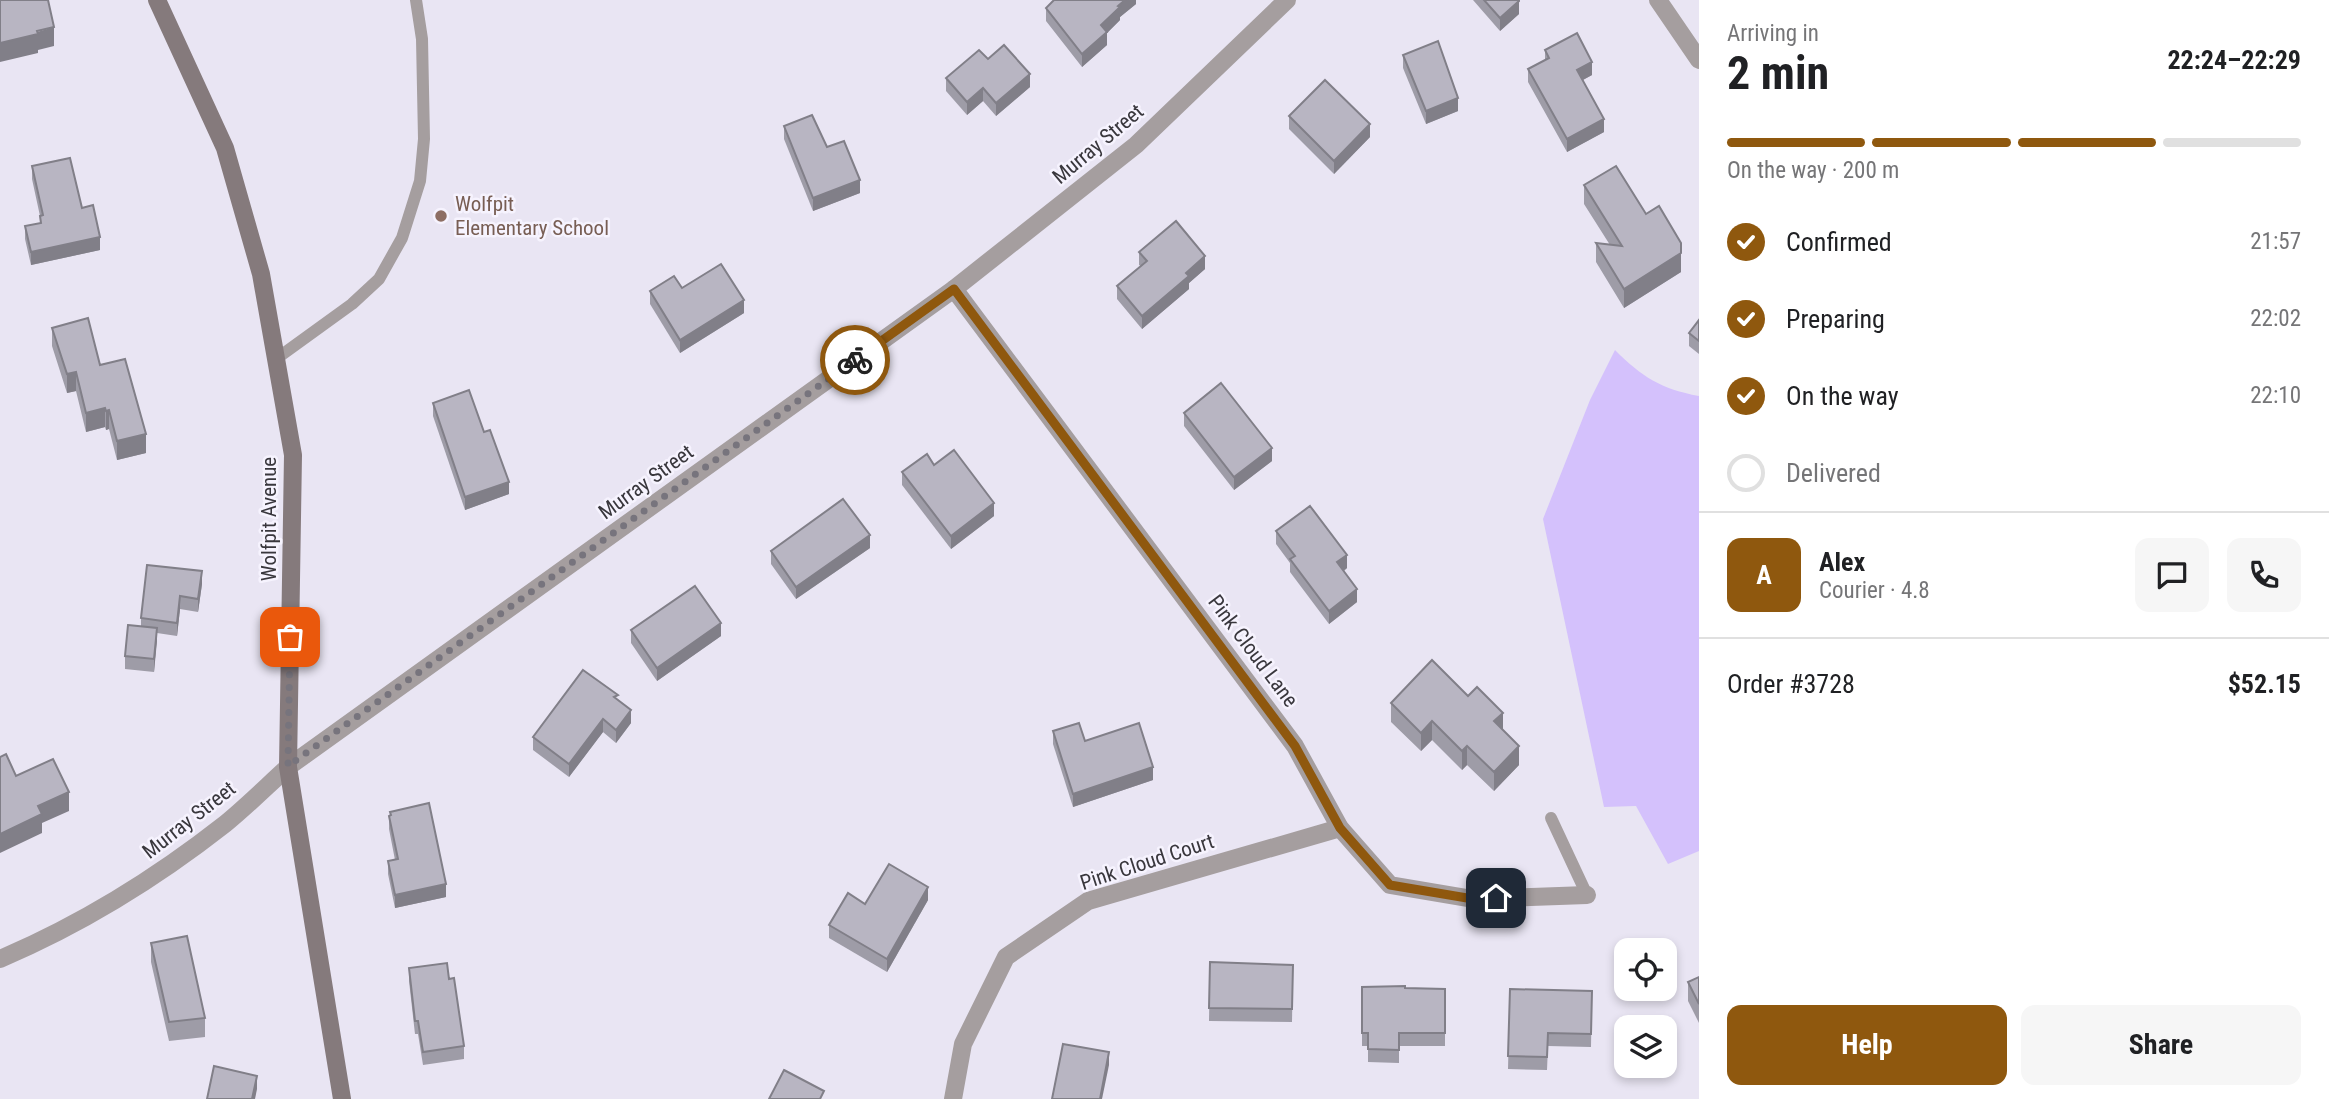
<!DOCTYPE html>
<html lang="en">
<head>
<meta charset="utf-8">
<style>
	body { margin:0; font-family:"Roboto Condensed",sans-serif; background:#f6f6f6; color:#202124; height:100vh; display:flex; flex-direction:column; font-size:26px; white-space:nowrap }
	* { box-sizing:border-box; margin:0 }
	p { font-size:23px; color:#757577 }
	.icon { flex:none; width:38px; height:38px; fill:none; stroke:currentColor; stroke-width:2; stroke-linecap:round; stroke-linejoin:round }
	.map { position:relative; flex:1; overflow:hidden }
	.drawer { display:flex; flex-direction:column; background:#fff; width:630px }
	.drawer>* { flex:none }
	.tools { position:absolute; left:1614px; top:938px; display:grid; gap:14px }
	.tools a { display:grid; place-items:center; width:63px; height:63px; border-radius:14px; background:#fff; box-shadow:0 4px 10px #0003; font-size:35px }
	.pin { position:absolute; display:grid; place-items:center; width:60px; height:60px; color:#fff; margin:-30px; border-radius:14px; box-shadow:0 4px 10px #0006 }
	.courier { position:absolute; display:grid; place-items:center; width:70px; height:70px; margin:-35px; border:5px solid #8f580e; border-radius:50%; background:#fff; color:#222; box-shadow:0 2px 9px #0007 }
	.overview em { font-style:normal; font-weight:700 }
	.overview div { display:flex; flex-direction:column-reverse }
	.overview { display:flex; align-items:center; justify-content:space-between; height:119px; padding:0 28px }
	h1 { font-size:46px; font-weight:700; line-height:52px }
	.bar { display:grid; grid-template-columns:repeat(4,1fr); gap:10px 7px; align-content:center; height:84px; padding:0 28px }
	.bar i { height:9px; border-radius:5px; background:#e0e0e0 }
	.bar .active { background:#8f580e }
	.bar p { grid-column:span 4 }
	.line { display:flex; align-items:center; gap:18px; padding:0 28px; border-top:2px solid #e0e0e0 }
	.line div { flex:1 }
	.round { display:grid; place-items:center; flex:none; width:74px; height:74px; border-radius:14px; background:#f6f6f6 }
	ol { padding:0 28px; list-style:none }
	li { display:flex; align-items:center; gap:21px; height:77px }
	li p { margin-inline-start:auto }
	li .icon { padding:7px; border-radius:50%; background:#8f580e; color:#fff; stroke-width:4 }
	li:last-child { color:#757577 }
	li i { width:38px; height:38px; border:4px solid #e0e0e0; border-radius:50% }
	.cta { display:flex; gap:14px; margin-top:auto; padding:14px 28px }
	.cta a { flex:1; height:80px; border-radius:14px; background:#8f580e; color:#fff; font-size:28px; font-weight:700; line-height:80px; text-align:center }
	.cta a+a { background:#f6f6f6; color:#202124 }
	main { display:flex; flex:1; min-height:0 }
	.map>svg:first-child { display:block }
</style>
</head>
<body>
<main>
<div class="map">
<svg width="1699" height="1099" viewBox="0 0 1699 1099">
	<rect width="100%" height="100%" fill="#e9e5f3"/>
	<path fill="#d4c1fc" d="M1615 350C1642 377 1661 389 1699 396V851L1668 864 1636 806 1604 807 1543 519 1590 400Z"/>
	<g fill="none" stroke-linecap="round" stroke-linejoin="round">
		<g stroke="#a59e9f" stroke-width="12">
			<polyline points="276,359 352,304 379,279 402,238 420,181 424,139 422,39 416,0"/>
			<polyline points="1551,818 1587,895"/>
		</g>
		<g stroke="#a59e9f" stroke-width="18">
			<polyline points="1658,0 1699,60"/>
			<polyline points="954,289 1295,746 1340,828 1390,885 1473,899 1587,895"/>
			<path d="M0 959C82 924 155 879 225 824 247 806 267 786 288 767L954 289 1136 145 1287 0"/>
			<polyline points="953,1099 963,1044 1006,957 1088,901 1340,828"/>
		</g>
		<polyline stroke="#857a7c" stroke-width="18" points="157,0 225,148 261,274 293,455 288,767 342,1099"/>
	</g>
	<g fill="#9e9ca7">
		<polygon points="1136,0 1136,4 1120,17 1120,20 1107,33 1107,45 1082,67 1046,21 1046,8"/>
		<polygon points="1473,0 1519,0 1519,14 1500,31"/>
		<polygon points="1545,50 1592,75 1583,80 1604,132 1567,152 1528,82 1528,69 1545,60"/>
		<polygon points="1403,55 1458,111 1426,124 1403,68"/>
		<polygon points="988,59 1030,87 996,116 983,101 967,115 946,91 946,78"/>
		<polygon points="1289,116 1370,137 1334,174 1289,129"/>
		<polygon points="784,126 860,193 813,211 784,139"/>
		<polygon points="32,166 82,208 100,250 31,265 25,239 25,226 40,223 40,216 32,179"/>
		<polygon points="1584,185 1681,272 1624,308 1596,262 1596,243 1610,245 1584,204"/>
		<polygon points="1139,252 1205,269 1189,283 1189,289 1142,329 1117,299 1117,286 1141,266 1139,265"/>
		<polygon points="682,288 744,313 680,353 650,304 650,291"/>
		<polygon points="1699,320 1699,354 1689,346 1689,333"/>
		<polygon points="52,328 100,365 146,453 117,460 109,429 106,430 105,427 86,432 76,391 67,393 52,346"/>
		<polygon points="433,403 509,494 465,510 433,416"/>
		<polygon points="1184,413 1272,461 1234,490 1184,426"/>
		<polygon points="934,465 994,516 951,549 902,485 902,472"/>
		<polygon points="1276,531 1347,568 1344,571 1357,602 1329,624 1290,572 1290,563 1276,544"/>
		<polygon points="870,548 796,599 771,564 771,551"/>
		<polygon points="202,584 198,612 180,609 177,636 157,633 154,672 125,669 125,656 141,627 141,618"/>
		<polygon points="631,630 721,636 657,681 631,643"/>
		<polygon points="618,700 631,723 616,743 603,732 569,777 533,750 533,737"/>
		<polygon points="1391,703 1503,730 1519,765 1494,791 1467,765 1462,770 1432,740 1421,751 1391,722"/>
		<polygon points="1053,731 1085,741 1153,780 1073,807 1053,744"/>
		<polygon points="390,812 446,897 395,908 388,874 388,861 395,860 389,829 389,816 390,816"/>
		<polygon points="928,900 887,972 829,938 829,925 865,904"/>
		<polygon points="151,943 205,1018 205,1037 169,1041 151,962"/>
		<polygon points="1210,962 1293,965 1292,1022 1209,1021"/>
		<polygon points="409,968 449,979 464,1046 464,1059 423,1065 418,1034 415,1034 409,981"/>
		<polygon points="1699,977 1699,1023 1688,1001 1688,982"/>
		<polygon points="1362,987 1405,988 1445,989 1445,1046 1399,1046 1399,1063 1368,1062 1368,1046 1362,1046"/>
		<polygon points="1510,989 1592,991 1591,1047 1548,1046 1547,1070 1508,1069"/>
	</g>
	<g fill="#817f88">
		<polygon points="1125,0 1136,0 1136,4 1120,17 1120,20 1107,33 1107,45 1082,67 1082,54 1101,25"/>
		<polygon points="1519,1 1519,14 1500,31 1500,18"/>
		<polygon points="54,27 54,46 38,50 38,53 0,62 0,43"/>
		<polygon points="1592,62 1592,75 1577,83 1577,70"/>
		<polygon points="1030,74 1030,87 996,116 996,103"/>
		<polygon points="983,88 983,101 967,115 967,102"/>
		<polygon points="1458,98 1458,111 1426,124 1426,111"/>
		<polygon points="1604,119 1604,132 1567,152 1567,139"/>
		<polygon points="1370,124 1370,137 1334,174 1334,161"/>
		<polygon points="860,180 860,193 813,211 813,198"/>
		<polygon points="100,237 100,250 31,265 31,252"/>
		<polygon points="1681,253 1681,272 1624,308 1624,289"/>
		<polygon points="1205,256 1205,269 1189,283 1189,289 1142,329 1142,316 1186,273"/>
		<polygon points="744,300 744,313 680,353 680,340"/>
		<polygon points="76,372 76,391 67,393 67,374"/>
		<polygon points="105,408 105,427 86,432 86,413"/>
		<polygon points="109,410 109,429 106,430 106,411"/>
		<polygon points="146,434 146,453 117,460 117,441"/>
		<polygon points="1272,448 1272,461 1234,490 1234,477"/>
		<polygon points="509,482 509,494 465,510 465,497"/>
		<polygon points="994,503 994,516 951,549 951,536"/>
		<polygon points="870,535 870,548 796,599 796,587"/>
		<polygon points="1347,555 1347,568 1337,575 1337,562"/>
		<polygon points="202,571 202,584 198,612 198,599"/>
		<polygon points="1357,589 1357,602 1329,624 1329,611"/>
		<polygon points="180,596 180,609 177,636 177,623"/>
		<polygon points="721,623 721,636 657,681 657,668"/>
		<polygon points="157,628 157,641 154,672 154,659"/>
		<polygon points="631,710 631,723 616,743 616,730"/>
		<polygon points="1503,713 1503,732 1494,721"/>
		<polygon points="603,719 603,732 569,777 569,764"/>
		<polygon points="1432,721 1432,740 1421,751 1421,733"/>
		<polygon points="1467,746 1467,765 1462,770 1462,751"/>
		<polygon points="1519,746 1519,765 1494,791 1494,772"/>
		<polygon points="1153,767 1153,780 1073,807 1073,794"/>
		<polygon points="69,792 69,811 42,823 42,833 0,853 0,834 38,806"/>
		<polygon points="446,884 446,897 395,908 395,895"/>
		<polygon points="928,887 928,900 887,972 887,959"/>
		<polygon points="1109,1052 1109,1065 1102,1099 1100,1099"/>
		<polygon points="257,1076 257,1089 255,1099 252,1099"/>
	</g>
	<g fill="#b8b5c2" stroke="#817f88" stroke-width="2">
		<polygon points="0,0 48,0 54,27 37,31 38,34 0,43"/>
		<polygon points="1054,0 1125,0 1118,6 1120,7 1101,25 1107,32 1082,54 1046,8"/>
		<polygon points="1484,0 1519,0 1519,1 1500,18"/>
		<polygon points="1577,33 1592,62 1577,70 1604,119 1567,139 1528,69 1549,58 1545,50"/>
		<polygon points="1438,41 1458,98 1426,111 1403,55"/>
		<polygon points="1004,45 1030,74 996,103 983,88 967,102 946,78 979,50 988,59"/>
		<polygon points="1325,80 1370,124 1334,161 1289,116"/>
		<polygon points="812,115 827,147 844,141 860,180 813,198 784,126"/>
		<polygon points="70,158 82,208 93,205 100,237 31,252 25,226 41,223 40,216 43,215 32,166"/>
		<polygon points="1616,166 1646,214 1659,206 1681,243 1681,253 1624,289 1596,243 1622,246 1584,185"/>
		<polygon points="1176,221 1205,256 1186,273 1189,276 1142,316 1117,286 1147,261 1139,252"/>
		<polygon points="721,264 744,300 680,340 650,291 674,276 682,288"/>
		<polygon points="88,318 100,365 125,359 146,434 117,441 109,410 106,411 105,408 86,413 76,372 67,374 52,328"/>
		<polygon points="1699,320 1699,341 1689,333"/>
		<polygon points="1221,383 1272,448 1234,477 1184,413"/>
		<polygon points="469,390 484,432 490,430 509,482 465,497 433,403"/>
		<polygon points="954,450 994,503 951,536 902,472 927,454 934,465"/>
		<polygon points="843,499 870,535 796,587 771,551"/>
		<polygon points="1310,506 1347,555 1337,562 1357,589 1329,611 1290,559 1295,556 1276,531"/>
		<polygon points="147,565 202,571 198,599 180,596 177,623 141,618"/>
		<polygon points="695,586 721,623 657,668 631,630"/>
		<polygon points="128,625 157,628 154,659 125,656"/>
		<polygon points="1432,660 1468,696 1477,687 1503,713 1494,721 1519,746 1494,772 1467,746 1462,751 1432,721 1421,733 1391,703"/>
		<polygon points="583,670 618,695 614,697 631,710 616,730 603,719 569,764 533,737"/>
		<polygon points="1079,723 1085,741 1139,723 1153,767 1073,794 1053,731"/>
		<polygon points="6,754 16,776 53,759 69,792 38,806 42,814 0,834 0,757"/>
		<polygon points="429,803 446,884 395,895 388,861 398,859 389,816 391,815 390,812"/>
		<polygon points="889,864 928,887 887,959 829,925 848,893 865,904"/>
		<polygon points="187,936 205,1018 169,1022 151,943"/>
		<polygon points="1210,962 1293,965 1292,1009 1209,1008"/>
		<polygon points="447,963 449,979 454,978 464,1046 423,1052 418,1021 415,1021 409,968"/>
		<polygon points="1699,977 1699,1004 1688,982"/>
		<polygon points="1405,986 1405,988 1445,989 1445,1033 1399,1033 1399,1050 1368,1049 1368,1033 1362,1033 1362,987"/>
		<polygon points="1510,989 1592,991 1591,1034 1548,1033 1547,1057 1508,1056"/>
		<polygon points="1063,1044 1109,1052 1100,1099 1052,1099"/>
		<polygon points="214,1066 257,1076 252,1099 207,1099"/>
		<polygon points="784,1070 824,1091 820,1099 769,1099"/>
	</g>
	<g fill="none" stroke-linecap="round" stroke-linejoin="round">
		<polyline stroke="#77747d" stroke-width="7" stroke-dasharray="0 12.6" points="290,637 288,766 855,360"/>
		<polyline stroke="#8f580e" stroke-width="9" points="855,360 954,289 1295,746 1340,828 1390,885 1473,899 1496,898"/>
	</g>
	<circle fill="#8d6e63" stroke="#f6f3fe" stroke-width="2.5" cx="441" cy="216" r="7"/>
	<g text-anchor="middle" stroke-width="5" stroke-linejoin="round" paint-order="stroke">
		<g font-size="21" fill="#39373d" stroke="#f6f3fe">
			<text transform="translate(1098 144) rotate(-40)" y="7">Murray Street</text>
			<text transform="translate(646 482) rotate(-36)" y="7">Murray Street</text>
			<text transform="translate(269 519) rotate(-90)" y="7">Wolfpit Avenue</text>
			<text transform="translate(1253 651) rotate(53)" y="7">Pink Cloud Lane</text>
			<text transform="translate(189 820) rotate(-38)" y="7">Murray Street</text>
			<text transform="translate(1147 862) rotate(-18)" y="7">Pink Cloud Court</text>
		</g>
		<g font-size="21" fill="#785e54" stroke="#f6f3fe" text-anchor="start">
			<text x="455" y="211">Wolfpit<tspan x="455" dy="24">Elementary School</tspan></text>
		</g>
	</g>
</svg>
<div class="tools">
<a><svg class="icon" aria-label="locate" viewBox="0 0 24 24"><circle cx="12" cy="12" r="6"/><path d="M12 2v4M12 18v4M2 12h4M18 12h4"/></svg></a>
<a><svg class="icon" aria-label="layers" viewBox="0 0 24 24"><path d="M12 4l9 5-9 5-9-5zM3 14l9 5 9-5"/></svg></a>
</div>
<div class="pin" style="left:290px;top:637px;background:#ea580c"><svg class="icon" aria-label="bag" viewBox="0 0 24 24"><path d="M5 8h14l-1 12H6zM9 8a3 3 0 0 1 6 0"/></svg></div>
<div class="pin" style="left:1496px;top:898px;background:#1f2937"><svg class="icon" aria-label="home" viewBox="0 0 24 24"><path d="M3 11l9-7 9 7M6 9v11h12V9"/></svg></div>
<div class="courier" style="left:855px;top:360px"><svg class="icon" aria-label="bike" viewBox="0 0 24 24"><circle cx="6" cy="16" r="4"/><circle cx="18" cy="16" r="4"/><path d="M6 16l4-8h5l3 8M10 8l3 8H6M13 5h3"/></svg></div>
</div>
<section class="drawer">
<div class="overview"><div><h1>2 min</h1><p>Arriving in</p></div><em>22:24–22:29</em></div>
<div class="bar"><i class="active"></i><i class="active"></i><i class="active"></i><i></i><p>On the way · 200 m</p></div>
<ol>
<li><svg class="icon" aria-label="check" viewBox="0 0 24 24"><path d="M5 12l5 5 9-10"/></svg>Confirmed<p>21:57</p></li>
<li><svg class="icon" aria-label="check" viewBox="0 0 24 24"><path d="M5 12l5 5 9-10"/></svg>Preparing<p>22:02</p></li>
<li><svg class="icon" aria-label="check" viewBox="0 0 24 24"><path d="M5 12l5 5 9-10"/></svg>On the way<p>22:10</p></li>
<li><i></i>Delivered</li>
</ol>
<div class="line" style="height:126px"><b class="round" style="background:#8f580e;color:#fff">A</b><div><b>Alex</b><p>Courier · 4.8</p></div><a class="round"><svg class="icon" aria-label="chat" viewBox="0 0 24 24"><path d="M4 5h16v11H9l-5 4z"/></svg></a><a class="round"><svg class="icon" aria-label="phone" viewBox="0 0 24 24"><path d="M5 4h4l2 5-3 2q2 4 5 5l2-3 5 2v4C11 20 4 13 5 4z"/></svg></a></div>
<div class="line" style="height:91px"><div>Order #3728</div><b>$52.15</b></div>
<div class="cta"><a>Help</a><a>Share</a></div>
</section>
</main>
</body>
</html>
